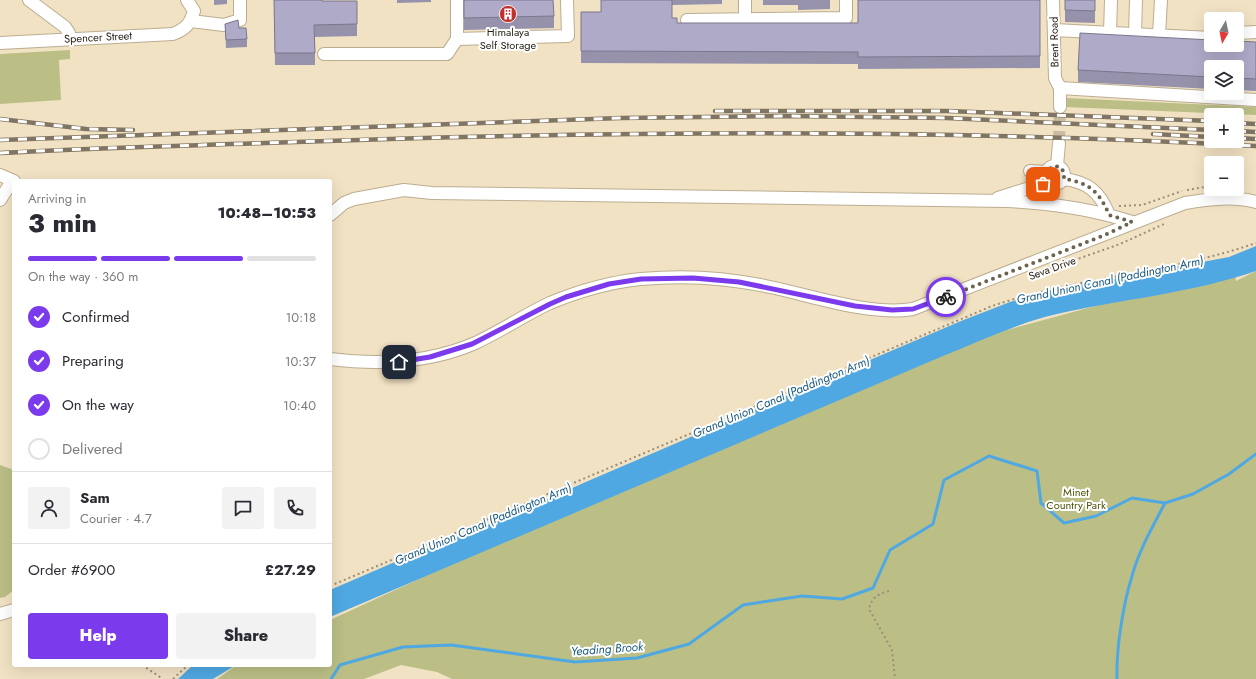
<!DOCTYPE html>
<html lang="en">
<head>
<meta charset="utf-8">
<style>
	body { margin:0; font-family:Jost,sans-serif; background:#f2f2f3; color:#2b2b33; height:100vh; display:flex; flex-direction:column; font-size:15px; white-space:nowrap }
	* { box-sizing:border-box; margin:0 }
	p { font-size:13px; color:#7c7c81 }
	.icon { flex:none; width:22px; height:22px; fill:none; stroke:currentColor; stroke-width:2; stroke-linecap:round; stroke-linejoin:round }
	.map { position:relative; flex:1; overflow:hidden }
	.panel { position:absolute; left:12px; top:179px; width:320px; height:488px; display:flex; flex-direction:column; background:#fff; border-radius:4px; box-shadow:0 4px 16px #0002 }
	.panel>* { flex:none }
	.needle { width:26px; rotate:189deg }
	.controls { position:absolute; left:1204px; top:12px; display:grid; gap:8px }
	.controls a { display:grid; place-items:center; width:40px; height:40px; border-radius:4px; background:#fff; box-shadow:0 4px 16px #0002; font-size:20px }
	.pin { position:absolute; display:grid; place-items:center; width:34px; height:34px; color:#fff; margin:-17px; border-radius:8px; box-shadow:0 2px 6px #0006 }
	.courier { position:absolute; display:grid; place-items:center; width:40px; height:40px; margin:-20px; border:3px solid #7c3aed; border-radius:50%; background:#fff; color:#222; box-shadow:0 1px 5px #0007 }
	.head em { font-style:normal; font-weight:800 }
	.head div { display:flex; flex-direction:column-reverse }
	.head { display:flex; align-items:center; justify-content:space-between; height:68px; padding:0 16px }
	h1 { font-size:26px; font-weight:800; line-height:30px }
	.bar { display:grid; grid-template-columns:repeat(4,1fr); gap:6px 4px; align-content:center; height:48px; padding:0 16px }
	.bar i { height:5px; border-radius:3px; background:#e1e1e2 }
	.bar .on { background:#7c3aed }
	.bar p { grid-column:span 4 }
	.line { display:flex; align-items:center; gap:10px; padding:0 16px; border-top:1px solid #e1e1e2 }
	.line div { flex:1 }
	.round { display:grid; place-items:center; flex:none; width:42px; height:42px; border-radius:4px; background:#f2f2f3 }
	ol { padding:0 16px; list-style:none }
	li { display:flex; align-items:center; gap:12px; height:44px }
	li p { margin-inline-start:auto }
	li .icon { padding:4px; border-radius:50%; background:#7c3aed; color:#fff; stroke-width:4 }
	li:last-child { color:#7c7c81 }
	li i { width:22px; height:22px; border:2px solid #e1e1e2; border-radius:50% }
	.cta { display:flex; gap:8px; margin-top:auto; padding:8px 16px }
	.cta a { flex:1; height:46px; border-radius:4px; background:#7c3aed; color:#fff; font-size:16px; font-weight:800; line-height:46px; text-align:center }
	.cta a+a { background:#f2f2f3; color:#2b2b33 }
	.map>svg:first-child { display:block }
</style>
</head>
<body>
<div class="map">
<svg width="1256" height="679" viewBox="0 0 1256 679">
	<rect width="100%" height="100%" fill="#f2e2c4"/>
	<g fill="#bbbf86">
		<polygon points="70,50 70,59 59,60 61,100 0,104 0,54"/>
		<polygon points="1066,98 1256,107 1256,115 1065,107"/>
		<polygon points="1235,268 1236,281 1256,271 1256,679 452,679 437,672 401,665 364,679 217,679 237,665 330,665 330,620 506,539 992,334"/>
		<polygon points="0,465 14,470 14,590 5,597 0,598"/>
	</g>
	<g fill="#50a8e2">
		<path d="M1256 246V271C1192 293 1123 299 1057 314 1018 323 980 341 943 356L330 617V590L418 552 529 509 543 501 588 481 961 321 1010 302 1047 291 1229 257Z"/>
		<polygon points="193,665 236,665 213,679 178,679"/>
	</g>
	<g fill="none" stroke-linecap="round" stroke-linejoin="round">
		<g stroke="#50a8e2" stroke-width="3">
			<polyline points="331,679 340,665 403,647 451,645 575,662 637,658 689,644 743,605 802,596 842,599 873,588 890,550 933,524 944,480 989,456 1037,471 1041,503 1064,523 1096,516 1132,498 1165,503 1193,494 1229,474 1256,454"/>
			<path d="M1117 679C1116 649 1123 605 1132 576 1139 550 1153 526 1165 503"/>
		</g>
		<polyline stroke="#c9bba1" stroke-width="12" stroke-dasharray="12 6" stroke-linecap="butt" points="1059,143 1060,107"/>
		<defs>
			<g id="minor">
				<polyline points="29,0 65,27 69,33 69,39"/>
				<polyline points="745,0 745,19"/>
				<polyline points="1053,0 1055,78 1060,88 1060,107"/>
				<polyline points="687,20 846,18 846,0"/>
				<polyline points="191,21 224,25 240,20 240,0"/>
				<polyline points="1054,30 1211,38"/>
				<polyline points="1110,33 1111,0"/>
				<polyline points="1237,33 1256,32"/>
				<polyline points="1135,34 1136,0"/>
				<polyline points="1159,35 1161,0"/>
				<polyline points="457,39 568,36 567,0"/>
				<path d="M0 43 173 34C186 29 190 24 194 11L187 0"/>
				<polyline points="324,54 447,54 457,39 457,0"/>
				<polyline points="1060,88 1256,100"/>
				<circle cx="1055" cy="175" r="9"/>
				<polyline points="1057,166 1059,143"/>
				<polyline points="1030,171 1046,172"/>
				<polyline points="0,175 14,181"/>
				<path d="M1064 179C1088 182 1100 192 1109 215"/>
				<polyline points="998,198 1048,182"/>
				<polyline points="0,200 12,181"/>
				<path d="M330 215 344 203 354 199 404 190 432 193 1007 201C1049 203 1092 209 1132 222"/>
				<path d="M330 359C378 365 428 363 473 344 500 332 524 315 550 303 579 291 610 282 641 279 683 275 729 278 770 287 813 296 871 316 913 309L1185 203C1209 199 1232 196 1256 202"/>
				<polyline points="0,614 14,610"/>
			</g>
		</defs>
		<use href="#minor" stroke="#bcad91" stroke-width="14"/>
		<g stroke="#9a8f79" stroke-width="2" stroke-dasharray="2 3" stroke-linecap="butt">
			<polyline points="1187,190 1211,186"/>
			<polyline points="1119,206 1142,205 1182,191"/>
			<polyline points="1041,272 1120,244 1164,224"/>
			<path d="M330 586 992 306C1078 277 1170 273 1256 243"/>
			<path d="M889 591C878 594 872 597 869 609L892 650 895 679"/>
			<polyline points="142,665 163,679"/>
			<polyline points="173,679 188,665"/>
		</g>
		<use href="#minor" stroke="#fff" stroke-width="12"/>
		<defs>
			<g id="rail">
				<polyline points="715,111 947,111 1211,121"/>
				<polyline points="0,119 86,129 133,130"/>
				<polyline points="1237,123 1256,124"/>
				<polyline points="1237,131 1256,132"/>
				<polyline points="1153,134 1211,137"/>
				<polyline points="1237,138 1256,139"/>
				<polyline points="0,140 621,118 784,116 947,118 1211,130"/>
				<path d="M0 153C88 148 177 146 265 143 595 131 926 128 1256 146"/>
			</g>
		</defs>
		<use href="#rail" stroke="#807562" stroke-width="4.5"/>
		<use href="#rail" stroke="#fff" stroke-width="3" stroke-dasharray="9" stroke-linecap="butt"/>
	</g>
	<g fill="#9692ac">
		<polygon points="214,0 227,0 227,4 214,5"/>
		<polygon points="274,0 322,1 357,1 357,36 315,37 315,65 275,65"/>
		<polygon points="397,0 431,0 431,2 397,3"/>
		<polygon points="464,0 554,16 554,28 464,30"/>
		<polygon points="601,0 722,0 722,4 672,5 672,18 677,23 858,23 1040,0 1040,68 858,69 858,64 581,63 581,12 601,12"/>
		<polygon points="763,0 830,0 830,9 798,10 798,5 763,5"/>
		<polygon points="1065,0 1095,0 1095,23 1065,22"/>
		<polygon points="225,24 239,28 247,39 247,47 226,48"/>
		<polygon points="1256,42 1256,91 1237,90 1237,67 1211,67 1211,89 1078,82 1078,70"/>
	</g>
	<g fill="#afaac8" stroke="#7a778c">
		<polygon points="274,0 322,0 322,1 357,1 357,24 314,25 315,53 275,53"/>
		<polygon points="464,0 553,0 554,16 464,18"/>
		<polygon points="601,0 672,0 672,18 677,18 677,23 858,23 858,0 1040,0 1040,56 858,57 858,52 581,51 581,12 601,12"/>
		<polygon points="1065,0 1095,0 1095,11 1065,10"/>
		<polygon points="238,20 239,28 246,28 247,39 226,40 225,24"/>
		<polygon points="1080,33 1211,40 1211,45 1237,45 1237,41 1256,42 1256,79 1237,78 1237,67 1211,67 1211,77 1078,70"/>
	</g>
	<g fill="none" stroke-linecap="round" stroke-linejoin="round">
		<path stroke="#6c6351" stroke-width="4" stroke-dasharray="0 7.2" d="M946 297 1105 235 1132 222 1109 215C1100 192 1088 182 1064 179V172L1060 167 1054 166 1048 170 1046 176 1048 182 1043 184"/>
		<polyline stroke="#7c3aed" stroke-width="5" points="399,362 430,357 472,344 550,304 566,297 609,284 641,279 693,278 739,282 855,306 892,310 913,309 946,297"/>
	</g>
	<defs>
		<symbol id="building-disc" viewBox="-11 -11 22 22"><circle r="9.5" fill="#c0312e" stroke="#fff"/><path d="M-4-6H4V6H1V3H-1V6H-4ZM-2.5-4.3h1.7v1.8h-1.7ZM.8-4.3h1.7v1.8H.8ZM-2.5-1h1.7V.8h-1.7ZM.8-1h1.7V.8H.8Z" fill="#fff"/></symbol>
	</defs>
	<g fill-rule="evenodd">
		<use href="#building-disc" x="498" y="4" width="20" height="20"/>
	</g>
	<g text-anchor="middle" stroke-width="4" stroke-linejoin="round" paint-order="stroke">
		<g font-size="11" fill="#241e13" stroke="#fff">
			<text x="508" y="36">Himalaya<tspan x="508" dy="13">Self Storage</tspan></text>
		</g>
		<g font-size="11" fill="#241e13" stroke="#fff">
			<text transform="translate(98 37) rotate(-3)" y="4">Spencer Street</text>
			<text transform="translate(1054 42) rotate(-91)" y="4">Brent Road</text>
			<text transform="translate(1052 268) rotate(-20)" y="4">Seva Drive</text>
		</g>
		<g font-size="11" fill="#505205" stroke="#fff">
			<text x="1076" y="496">Minet<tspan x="1076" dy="13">Country Park</tspan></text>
		</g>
		<g font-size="12" font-style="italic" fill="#195a81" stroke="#fff">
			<text transform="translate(1110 280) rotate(-12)" y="4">Grand Union Canal (Paddington Arm)</text>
			<text transform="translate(781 397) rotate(-23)" y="4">Grand Union Canal (Paddington Arm)</text>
			<text transform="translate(483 524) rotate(-23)" y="4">Grand Union Canal (Paddington Arm)</text>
			<text transform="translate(607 649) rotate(-4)" y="4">Yeading Brook</text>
		</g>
	</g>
</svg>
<div class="controls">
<a><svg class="needle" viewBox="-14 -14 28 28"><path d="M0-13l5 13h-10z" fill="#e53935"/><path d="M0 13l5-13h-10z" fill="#7c7c81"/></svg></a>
<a><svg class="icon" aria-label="layers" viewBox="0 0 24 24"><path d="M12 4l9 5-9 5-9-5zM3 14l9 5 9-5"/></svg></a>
<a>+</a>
<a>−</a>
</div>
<div class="pin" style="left:1043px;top:184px;background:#ea580c"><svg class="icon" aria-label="bag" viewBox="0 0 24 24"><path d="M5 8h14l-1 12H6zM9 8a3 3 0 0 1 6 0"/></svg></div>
<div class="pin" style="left:399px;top:362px;background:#1f2937"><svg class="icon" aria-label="home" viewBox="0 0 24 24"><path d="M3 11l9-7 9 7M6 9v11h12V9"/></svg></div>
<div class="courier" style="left:946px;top:297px"><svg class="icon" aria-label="bike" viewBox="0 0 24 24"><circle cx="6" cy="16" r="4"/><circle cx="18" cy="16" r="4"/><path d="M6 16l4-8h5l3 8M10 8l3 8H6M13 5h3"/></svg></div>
<section class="panel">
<div class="head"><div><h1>3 min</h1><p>Arriving in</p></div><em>10:48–10:53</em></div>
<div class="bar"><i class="on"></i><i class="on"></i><i class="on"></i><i></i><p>On the way · 360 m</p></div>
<ol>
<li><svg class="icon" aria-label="check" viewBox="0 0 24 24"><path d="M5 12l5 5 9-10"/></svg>Confirmed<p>10:18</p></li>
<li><svg class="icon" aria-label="check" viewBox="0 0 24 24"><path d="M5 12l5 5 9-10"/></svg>Preparing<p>10:37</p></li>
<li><svg class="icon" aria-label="check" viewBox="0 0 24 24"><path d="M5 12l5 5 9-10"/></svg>On the way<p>10:40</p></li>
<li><i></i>Delivered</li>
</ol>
<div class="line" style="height:72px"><a class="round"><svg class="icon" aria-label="person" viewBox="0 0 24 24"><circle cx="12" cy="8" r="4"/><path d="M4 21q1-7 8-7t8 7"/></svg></a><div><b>Sam</b><p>Courier · 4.7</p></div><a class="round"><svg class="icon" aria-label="chat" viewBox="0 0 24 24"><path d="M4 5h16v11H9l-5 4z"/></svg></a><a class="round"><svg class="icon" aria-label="phone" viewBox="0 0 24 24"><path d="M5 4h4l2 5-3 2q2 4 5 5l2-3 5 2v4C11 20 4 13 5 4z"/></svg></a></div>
<div class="line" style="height:52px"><div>Order #6900</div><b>£27.29</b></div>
<div class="cta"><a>Help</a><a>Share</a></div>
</section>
</div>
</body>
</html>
